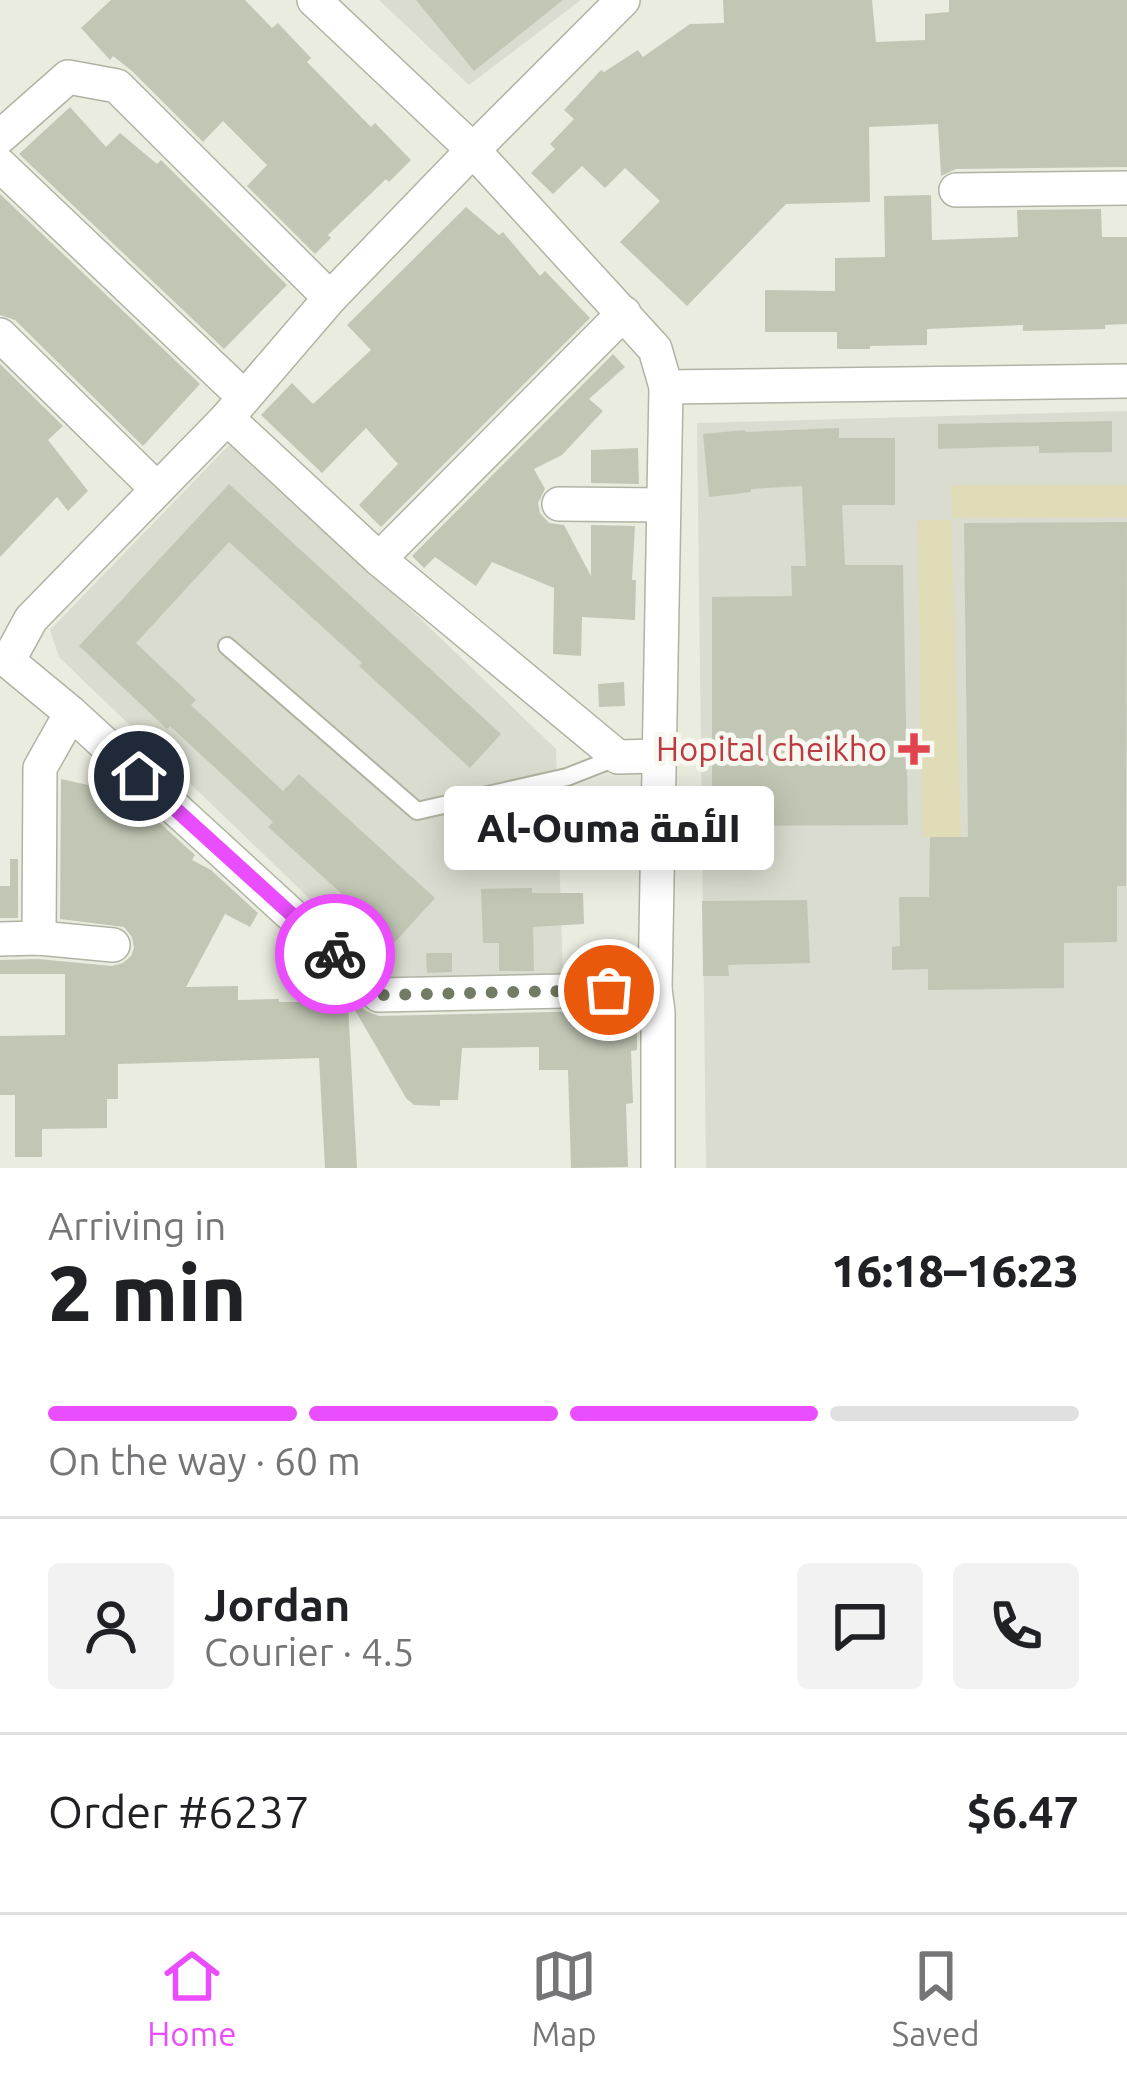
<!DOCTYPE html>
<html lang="en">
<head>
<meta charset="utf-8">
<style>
	body { margin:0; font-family:Ubuntu,Cairo,sans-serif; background:#f2f2f2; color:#202124; height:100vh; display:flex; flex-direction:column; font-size:45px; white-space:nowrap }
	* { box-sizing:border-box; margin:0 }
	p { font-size:39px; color:#757577 }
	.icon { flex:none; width:66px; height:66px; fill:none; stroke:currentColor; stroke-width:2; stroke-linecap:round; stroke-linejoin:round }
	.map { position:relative; height:1168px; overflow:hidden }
	.panel { display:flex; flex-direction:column; background:#fff; flex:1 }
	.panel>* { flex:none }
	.pin { position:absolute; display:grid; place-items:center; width:102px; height:102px; color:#fff; margin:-51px; border:6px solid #fff; border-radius:50%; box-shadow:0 3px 12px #0007 }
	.courier { position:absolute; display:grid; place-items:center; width:120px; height:120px; margin:-60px; border:9px solid #ea4dfd; border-radius:50%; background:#fff; color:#222; box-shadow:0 3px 15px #0007 }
	.bubble { position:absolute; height:84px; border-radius:12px; background:#fff; box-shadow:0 6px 30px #0003; font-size:39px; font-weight:800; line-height:84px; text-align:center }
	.headline em { font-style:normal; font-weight:800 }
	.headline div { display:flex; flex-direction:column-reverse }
	.headline { display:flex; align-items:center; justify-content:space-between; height:204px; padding:0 48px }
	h1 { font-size:78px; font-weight:800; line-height:90px }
	.bar { display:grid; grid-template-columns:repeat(4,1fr); gap:18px 12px; align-content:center; height:144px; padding:0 48px }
	.bar i { height:15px; border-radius:9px; background:#e0e0e0 }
	.bar .selected { background:#ea4dfd }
	.bar p { grid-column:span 4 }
	.line { display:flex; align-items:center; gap:30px; padding:0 48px; border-top:3px solid #e0e0e0 }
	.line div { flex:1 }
	.round { display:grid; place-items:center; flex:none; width:126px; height:126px; border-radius:12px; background:#f2f2f2 }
	.dock { display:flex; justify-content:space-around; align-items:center; height:168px; border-top:3px solid #e0e0e0; background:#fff; font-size:33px; color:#757577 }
	.dock a { display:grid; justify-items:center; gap:6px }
	.dock .selected { color:#ea4dfd }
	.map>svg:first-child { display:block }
</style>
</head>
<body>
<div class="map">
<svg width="1127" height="1168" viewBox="0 0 1127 1168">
	<rect width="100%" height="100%" fill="#eaece0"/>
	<g fill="#d9dcce">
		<polygon points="379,0 581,0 469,85"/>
		<polygon points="1127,411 1127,1168 706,1168 697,423"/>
		<polygon points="234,440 556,749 563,979 396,982 59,657 50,630"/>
	</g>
	<g fill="#dfdcb7">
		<polygon points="951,485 1127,485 1127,517 952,518"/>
		<polygon points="918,520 951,520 961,837 922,837"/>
	</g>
	<g fill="#c2c7b5">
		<polygon points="111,0 245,0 272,28 278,23 311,58 307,62 371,127 375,123 411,160 389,182 386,179 328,235 331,238 315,254 247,186 267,165 223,121 203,142 132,71 113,56 110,60 81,28"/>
		<polygon points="416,0 563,0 474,71"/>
		<polygon points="723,0 872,0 876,42 925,40 925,14 949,12 949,0 1127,0 1127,167 956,169 941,176 938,124 869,127 870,202 786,204 687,306 620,242 660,201 625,168 605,188 582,166 553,194 531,173 555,149 550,144 574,119 564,110 601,70 604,72 638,50 643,57 690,24 724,23"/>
		<polygon points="70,107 106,147 120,133 157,164 161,160 287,285 224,349 19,154"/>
		<polygon points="0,194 200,384 143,446 15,320 0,315"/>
		<polygon points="931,195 932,240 1018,237 1017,210 1101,209 1102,237 1127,237 1127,324 1105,325 1105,329 1023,331 1023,325 927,329 927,345 870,346 870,349 837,349 837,332 765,332 765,290 835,291 835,258 885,257 884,196"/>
		<polygon points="466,207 499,235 503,232 540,276 545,271 590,318 381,527 359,505 398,464 366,428 322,473 261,415 292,383 313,404 371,350 347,325"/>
		<polygon points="613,354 625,367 589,399 603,411 562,455 534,469 545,489 538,503 540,513 549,523 564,525 591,576 591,525 635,526 632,580 636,580 635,620 582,617 581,656 553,654 554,588 492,562 476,586 435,557 424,568 412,556"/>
		<polygon points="0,364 63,426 48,440 88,491 68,511 57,497 0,557"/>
		<polygon points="1112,421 1112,452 1039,453 1039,446 938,449 938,424"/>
		<polygon points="839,428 839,438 895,438 895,505 842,505 845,565 903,565 908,825 712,826 712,597 792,596 791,566 806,566 802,486 751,489 751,492 709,497 703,434 745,430 746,432"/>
		<polygon points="638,448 639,484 591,483 591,450"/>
		<polygon points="229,484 501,734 470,768 359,666 362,663 229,542 136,643 196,700 191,705 283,791 299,774 435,898 395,942 268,827 273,822 238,789 170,726 167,729 79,646"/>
		<polygon points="1127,522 1126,886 1117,886 1117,942 1064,943 1064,988 928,990 928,969 892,970 892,947 900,946 899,897 929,897 930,837 968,837 964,523"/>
		<polygon points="624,682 625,706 599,707 598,684"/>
		<polygon points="61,779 128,794 195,855 192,860 211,870 258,913 250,927 225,914 186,987 238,986 238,1000 279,999 279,1002 316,1002 316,1005 348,1005 357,1168 325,1168 319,1058 118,1064 118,1099 107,1099 107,1128 42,1129 42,1157 15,1157 15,1095 0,1095 0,1036 65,1035 65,974 0,974 0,960 38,959 112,966 123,963 131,956 134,948 132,937 124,927 60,919"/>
		<polygon points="10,859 18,859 18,918 0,918 0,886 10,886"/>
		<polygon points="532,888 532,893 583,893 584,924 533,927 534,971 499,971 499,943 483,943 481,889"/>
		<polygon points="807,900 810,963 728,965 729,976 703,976 702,901"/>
		<polygon points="426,953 452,953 452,972 427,973"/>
		<polygon points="352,1005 358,1005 366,1011 379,1016 637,1010 637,1050 631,1051 633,1103 626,1104 628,1167 571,1168 568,1070 539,1070 539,1047 462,1048 458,1100 440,1100 440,1106 414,1105 406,1098"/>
	</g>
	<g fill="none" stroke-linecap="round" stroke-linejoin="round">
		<defs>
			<polyline id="lane" points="227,646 417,811 567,777 618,757"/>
			<g id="street">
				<polyline points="314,0 473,150 655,349 666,387 655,989 658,1012 658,1168"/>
				<polyline points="623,0 473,150 330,298 227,418 31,619 8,661 71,713 379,995 655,989"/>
				<polyline points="0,137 68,77 117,86 330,298"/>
				<polyline points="0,165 244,397"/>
				<polyline points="956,190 1127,188"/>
				<polyline points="0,335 157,489"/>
				<polyline points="666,387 1127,381"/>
				<polyline points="227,418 379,559 618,757 659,756"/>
				<polyline points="559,504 663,505"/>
				<polyline points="379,559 624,313"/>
				<polyline points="39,938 40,768 71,713"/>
				<polyline points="0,939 39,938 113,945"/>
			</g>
		</defs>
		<use href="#lane" stroke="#afb4a2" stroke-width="20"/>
		<use href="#street" stroke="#afb4a2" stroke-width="36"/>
		<use href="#lane" stroke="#fff" stroke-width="16"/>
		<use href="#street" stroke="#fff" stroke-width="33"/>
	</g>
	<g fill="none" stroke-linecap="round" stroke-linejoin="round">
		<polyline stroke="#727b63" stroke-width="12" stroke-dasharray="0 21.6" points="335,954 379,995 609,990"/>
		<polyline stroke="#ea4dfd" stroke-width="15" points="139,776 335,954"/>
	</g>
	<path fill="#e0444e" stroke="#f7f8f0" stroke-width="4.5" d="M908 731h12v12h12v12h-12v12h-12v-12h-12v-12h12z"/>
	<g text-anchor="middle" stroke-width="10" stroke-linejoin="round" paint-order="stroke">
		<g font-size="33" fill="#be3a42" stroke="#f7f8f0" text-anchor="end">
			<text x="887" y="761">Hopital cheikho</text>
		</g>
	</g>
</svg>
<div class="pin" style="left:609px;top:990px;background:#ea580c"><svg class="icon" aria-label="bag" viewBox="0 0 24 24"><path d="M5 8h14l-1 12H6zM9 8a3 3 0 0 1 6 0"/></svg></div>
<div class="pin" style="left:139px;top:776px;background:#1f2937"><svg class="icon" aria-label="home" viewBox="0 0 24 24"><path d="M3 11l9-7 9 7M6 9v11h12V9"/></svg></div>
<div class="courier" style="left:335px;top:954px"><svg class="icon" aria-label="bike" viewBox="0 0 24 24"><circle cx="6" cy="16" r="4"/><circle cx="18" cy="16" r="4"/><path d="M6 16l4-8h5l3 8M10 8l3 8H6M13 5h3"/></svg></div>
<div class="bubble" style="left:444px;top:786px;width:330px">Al-Ouma الأمة</div>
</div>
<section class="panel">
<div class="headline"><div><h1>2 min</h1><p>Arriving in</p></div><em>16:18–16:23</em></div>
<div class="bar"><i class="selected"></i><i class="selected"></i><i class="selected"></i><i></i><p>On the way · 60 m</p></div>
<div class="line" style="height:216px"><a class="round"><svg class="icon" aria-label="person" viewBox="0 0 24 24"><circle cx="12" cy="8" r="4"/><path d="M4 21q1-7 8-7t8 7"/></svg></a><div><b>Jordan</b><p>Courier · 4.5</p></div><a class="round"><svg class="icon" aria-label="chat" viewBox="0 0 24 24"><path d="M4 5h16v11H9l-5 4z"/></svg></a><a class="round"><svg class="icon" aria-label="phone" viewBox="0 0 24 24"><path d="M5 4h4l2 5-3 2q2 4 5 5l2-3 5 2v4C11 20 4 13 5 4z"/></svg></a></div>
<div class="line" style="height:156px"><div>Order #6237</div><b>$6.47</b></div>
</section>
<nav class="dock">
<a class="selected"><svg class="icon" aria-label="home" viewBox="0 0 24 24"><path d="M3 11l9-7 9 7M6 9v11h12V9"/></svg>Home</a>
<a><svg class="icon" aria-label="map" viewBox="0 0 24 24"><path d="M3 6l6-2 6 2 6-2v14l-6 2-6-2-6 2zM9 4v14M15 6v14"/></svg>Map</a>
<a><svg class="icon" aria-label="saved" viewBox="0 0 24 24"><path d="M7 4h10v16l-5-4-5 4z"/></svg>Saved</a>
</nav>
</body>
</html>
